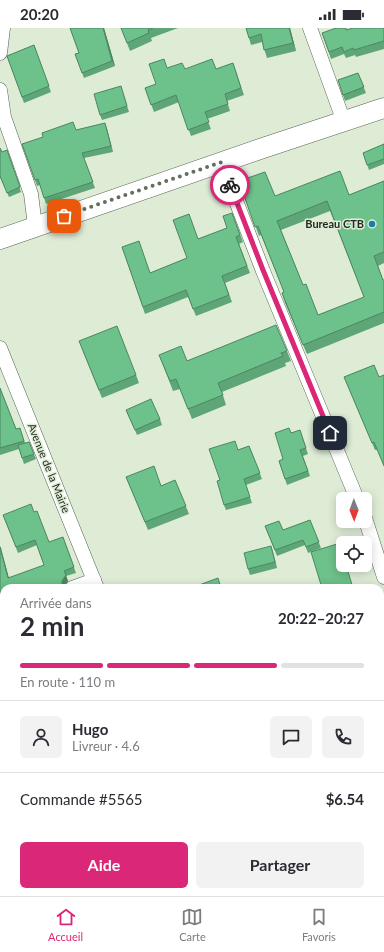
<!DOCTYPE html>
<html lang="fr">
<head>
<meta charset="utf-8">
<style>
	body { margin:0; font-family:Lato,sans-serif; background:#f2f2f3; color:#2b2b33; height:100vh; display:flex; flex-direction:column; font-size:15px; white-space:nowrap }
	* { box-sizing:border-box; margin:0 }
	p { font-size:13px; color:#7c7c81 }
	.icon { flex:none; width:22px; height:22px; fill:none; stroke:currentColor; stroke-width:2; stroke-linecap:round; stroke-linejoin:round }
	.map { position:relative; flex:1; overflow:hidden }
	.details { position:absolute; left:0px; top:556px; width:384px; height:312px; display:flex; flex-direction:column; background:#fff; border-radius:12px 12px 0 0; box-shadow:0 2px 10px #0003 }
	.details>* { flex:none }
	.needle { width:26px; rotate:179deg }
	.buttons { position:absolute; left:336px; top:464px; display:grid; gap:8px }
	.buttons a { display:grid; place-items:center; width:36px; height:36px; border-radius:6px; background:#fff; box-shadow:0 2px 10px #0003; font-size:20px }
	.pin { position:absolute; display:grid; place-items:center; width:34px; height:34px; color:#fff; margin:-17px; border-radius:8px; box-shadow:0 2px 6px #0006 }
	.courier { position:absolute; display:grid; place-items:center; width:40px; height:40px; margin:-20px; border:3px solid #db2777; border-radius:50%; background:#fff; color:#222; box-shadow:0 1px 5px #0007 }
	.summary em { font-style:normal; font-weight:700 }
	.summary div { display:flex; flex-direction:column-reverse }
	.summary { display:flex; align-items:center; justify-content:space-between; height:68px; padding:0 20px }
	h1 { font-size:26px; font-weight:700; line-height:30px }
	.bar { display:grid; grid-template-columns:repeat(4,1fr); gap:6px 4px; align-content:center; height:48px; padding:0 20px }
	.bar i { height:5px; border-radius:3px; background:#e1e1e2 }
	.bar .on { background:#db2777 }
	.bar p { grid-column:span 4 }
	.line { display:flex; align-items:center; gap:10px; padding:0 20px; border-top:1px solid #e1e1e2 }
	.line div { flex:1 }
	.round { display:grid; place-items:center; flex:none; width:42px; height:42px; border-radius:6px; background:#f2f2f3 }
	.primary-button { display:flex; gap:8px; margin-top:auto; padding:8px 20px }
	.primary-button a { flex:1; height:46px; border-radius:6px; background:#db2777; color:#fff; font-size:16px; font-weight:700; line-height:46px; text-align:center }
	.primary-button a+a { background:#f2f2f3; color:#2b2b33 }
	.status { display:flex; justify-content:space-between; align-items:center; height:28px; padding:0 20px; background:#fff; direction:ltr }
	.status svg { height:11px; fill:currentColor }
	.tab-bar { display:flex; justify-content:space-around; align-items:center; height:56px; border-top:1px solid #e1e1e2; background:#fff; font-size:11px; color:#7c7c81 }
	.tab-bar a { display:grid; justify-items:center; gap:2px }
	.tab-bar .on { color:#db2777 }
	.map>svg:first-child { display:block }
</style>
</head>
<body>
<div class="status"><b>20:20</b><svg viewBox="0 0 49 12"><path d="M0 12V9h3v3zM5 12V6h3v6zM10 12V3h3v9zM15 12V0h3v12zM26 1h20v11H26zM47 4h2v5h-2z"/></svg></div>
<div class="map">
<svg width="384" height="868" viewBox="0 0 384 868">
	<rect width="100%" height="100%" fill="#deecd6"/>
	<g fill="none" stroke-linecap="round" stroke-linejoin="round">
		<defs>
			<g id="street">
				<polyline points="310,0 344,94"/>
				<polyline points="0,25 3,0"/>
				<polyline points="0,62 4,89 31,166 35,198"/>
				<polyline points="221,134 263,243 357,471"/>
				<polyline points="0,320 97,560"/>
				<polyline points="365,490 384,549"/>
				<polyline points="72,560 94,552"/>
				<polyline points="0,588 4,586"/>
				<polyline points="0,762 4,761"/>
				<polyline points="217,864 219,868"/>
				<polyline points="191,868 200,864"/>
			</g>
			<polyline id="secondary" points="0,211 263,120 384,80"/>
		</defs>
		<use href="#street" stroke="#566250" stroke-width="15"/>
		<use href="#secondary" stroke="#566250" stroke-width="21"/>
		<use href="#street" stroke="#fff" stroke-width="14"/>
		<use href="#secondary" stroke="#fff" stroke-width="20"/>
	</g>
	<g fill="#5ea677" fill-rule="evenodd">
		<polygon points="70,0 104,0 115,38 84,50 75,26 79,25"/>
		<polygon points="121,0 178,0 151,10 152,13 130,23"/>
		<polygon points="246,0 290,0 296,23 267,30 262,14 251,17"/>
		<polygon points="384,0 384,21 356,29 355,27 346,30 344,26 331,31 322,5 346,2"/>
		<polygon points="34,17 51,64 24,75 7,28"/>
		<polygon points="233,35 244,67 227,73 230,83 207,91 211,101 191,108 179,74 154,84 145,60 156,56 167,40 185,41 216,41"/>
		<polygon points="358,45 366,65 345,73 338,52"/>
		<polygon points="121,58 129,84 102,92 100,87"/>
		<polygon points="107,101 113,124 84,130 95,160 46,176 40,157 37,158 22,116 76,102"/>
		<polygon points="384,116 384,136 369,142 363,125"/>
		<polygon points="0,120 2,124 7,122 21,164 9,169 0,149"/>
		<path d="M239 153 275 168 349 167 384 153V235L378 238 383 252H384V295L307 326 285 275 282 265 284 264 261 207 259 208ZM330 183 364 269 318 287 303 257 281 202Z"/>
		<polygon points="232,185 243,214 239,216 250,245 225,255 232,274 196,288 188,269 145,286 122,219 150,245 187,230 198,211 227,200"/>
		<polygon points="82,321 136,347 139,355 102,370"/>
		<polygon points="287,323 291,333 285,335 286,338 222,364 226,377 192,391 180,361 173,363 159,327 187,333"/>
		<polygon points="374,337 377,422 375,422 344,349"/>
		<polygon points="0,360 16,401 22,406 25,415 29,414 36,431 24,436 19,421 0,427"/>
		<polygon points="126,382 160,391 162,397 137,407"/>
		<polygon points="300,402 308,426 303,428 310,448 287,457 279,433 283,431 291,405"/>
		<polygon points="249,418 262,451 246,457 252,475 226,482 224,477 220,452 238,422"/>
		<polygon points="126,449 161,458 175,452 189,486 148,502"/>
		<polygon points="34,484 49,514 63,509 76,545 66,548 68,553 64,558 64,560 4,560 4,578 0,579 0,518 9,550 44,537 37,517 18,525 3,487"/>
		<polygon points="310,492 321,520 308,525 305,517 277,528 265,498 283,502"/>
		<polygon points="271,518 277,540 250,547 248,541"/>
		<polygon points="0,631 4,641 4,753 0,754"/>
		<polygon points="380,654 384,665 384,698 380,700"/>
	</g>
	<g fill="#4c8761">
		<polygon points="103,0 104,0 115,38 112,33"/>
		<polygon points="289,0 290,0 296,23 293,15"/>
		<polygon points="105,95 107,101 113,124 111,118"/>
		<polygon points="0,518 1,520 10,555 8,550"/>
		<polygon points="271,518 273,524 277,540 275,534"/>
		<polygon points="66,547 68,553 64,558 64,560 62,557 62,553"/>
	</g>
	<g fill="#6dc18a" stroke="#4c8761" fill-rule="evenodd">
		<polygon points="70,0 103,0 112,33 82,45 75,26 79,25"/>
		<polygon points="121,0 153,0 148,2 149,5 127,15"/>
		<polygon points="246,0 289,0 293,15 264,22 261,6 249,10"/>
		<polygon points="336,0 346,0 346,2 353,0 384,0 384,13 354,22 353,20 344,24 342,19 329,24 322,5"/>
		<polygon points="34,17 49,58 22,69 7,28"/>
		<polygon points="164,31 167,40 182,35 185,41 212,31 216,41 233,35 241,60 225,66 228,76 205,84 209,94 188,102 176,67 151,77 145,60 156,56 149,36"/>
		<polygon points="358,45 364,59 343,67 338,52"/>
		<polygon points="121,58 127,78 100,87 94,66"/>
		<polygon points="73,94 76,102 105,95 111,118 82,125 93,154 44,170 38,151 35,152 22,116 43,109 42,105"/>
		<polygon points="384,116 384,131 367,137 363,125"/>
		<polygon points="0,120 2,124 7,122 20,159 7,165 0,148"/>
		<path d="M340 143 349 167 384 153V224L374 228 383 252H384V284L303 317 282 265 284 264 258 198 255 199 239 153 265 144 275 168ZM327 173 364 269 318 287 306 256 303 257 277 193Z"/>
		<polygon points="232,185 240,207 236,209 247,238 222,248 229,267 193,281 186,262 143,279 122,219 139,213 150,245 187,230 173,192 189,186 198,211 227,200 223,188"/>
		<polygon points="276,297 287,323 281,325 283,328 218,355 223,367 188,381 176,351 170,353 159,327 181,318 187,333"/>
		<polygon points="117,298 136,347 99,362 79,313"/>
		<polygon points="374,337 379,349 384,347 384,438 374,414 372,415 344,349"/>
		<polygon points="0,360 16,401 20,400 24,413 0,420"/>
		<polygon points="151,371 160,391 135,402 126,382"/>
		<polygon points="289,400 291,405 300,402 306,420 300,422 308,443 285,451 279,433 283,431 275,405"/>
		<polygon points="235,413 238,422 249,418 260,445 244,451 250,469 224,477 217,453 220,452 209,421"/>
		<polygon points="29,414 34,426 22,430 18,417"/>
		<polygon points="154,438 161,458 175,452 186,478 145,494 126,449"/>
		<polygon points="31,476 34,484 37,483 49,514 63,509 74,539 64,543 66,547 62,553 62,557 64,560 4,560 4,572 0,573 0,519 8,550 44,537 35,512 16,519 3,487"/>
		<polygon points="310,492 319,514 306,519 303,512 275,522 265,498 279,493 283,502"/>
		<polygon points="350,512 350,515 343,515 343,537 346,537 353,560 322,560 311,524"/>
		<polygon points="271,518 275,534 248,541 244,525"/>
		<polygon points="218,550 221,560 191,560"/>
		<polygon points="0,631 4,641 4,747 0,746"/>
		<polygon points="380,654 384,665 384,690 380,691"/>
		<polygon points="0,763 4,763 4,789 0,780"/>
		<polygon points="93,864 119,864 121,868 94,868"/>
	</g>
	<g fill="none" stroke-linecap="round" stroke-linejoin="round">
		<polyline stroke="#656d60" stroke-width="4" stroke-dasharray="0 7.2" points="64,188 222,134 230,157"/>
		<polyline stroke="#db2777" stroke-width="5" points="230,157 263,242 330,405"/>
	</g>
	<circle fill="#187ea9" stroke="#deecd6" stroke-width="1.5" cx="372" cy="196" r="4"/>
	<g text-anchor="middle" stroke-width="3" stroke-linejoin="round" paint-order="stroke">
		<g font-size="11" font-weight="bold" fill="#242921" stroke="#deecd6" text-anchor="end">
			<text x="364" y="200">Bureau CTB</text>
		</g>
		<g font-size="11" fill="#242921" stroke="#deecd6">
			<text transform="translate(49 440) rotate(68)" y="4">Avenue de la Mairie</text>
		</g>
	</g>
</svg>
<div class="buttons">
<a><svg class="needle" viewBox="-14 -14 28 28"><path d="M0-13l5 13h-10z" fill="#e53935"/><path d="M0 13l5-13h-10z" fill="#7c7c81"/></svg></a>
<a><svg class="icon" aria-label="locate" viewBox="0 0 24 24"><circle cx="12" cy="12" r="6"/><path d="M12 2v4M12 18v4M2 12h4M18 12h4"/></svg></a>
</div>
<div class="pin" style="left:64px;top:188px;background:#ea580c"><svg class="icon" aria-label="bag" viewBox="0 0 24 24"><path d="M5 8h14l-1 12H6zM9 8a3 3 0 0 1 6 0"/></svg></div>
<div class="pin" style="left:330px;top:405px;background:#1f2937"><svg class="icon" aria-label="home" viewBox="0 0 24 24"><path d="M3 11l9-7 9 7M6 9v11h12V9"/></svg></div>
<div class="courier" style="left:230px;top:157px"><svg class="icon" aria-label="bike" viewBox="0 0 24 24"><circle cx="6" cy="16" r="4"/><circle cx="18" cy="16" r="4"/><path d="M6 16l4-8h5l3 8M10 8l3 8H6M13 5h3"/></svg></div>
<section class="details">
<div class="summary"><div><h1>2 min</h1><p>Arrivée dans</p></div><em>20:22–20:27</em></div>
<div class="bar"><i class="on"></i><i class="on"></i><i class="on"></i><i></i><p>En route · 110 m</p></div>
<div class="line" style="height:72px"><a class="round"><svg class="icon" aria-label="person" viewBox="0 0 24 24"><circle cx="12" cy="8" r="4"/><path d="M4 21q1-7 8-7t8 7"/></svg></a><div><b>Hugo</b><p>Livreur · 4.6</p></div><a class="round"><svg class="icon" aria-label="chat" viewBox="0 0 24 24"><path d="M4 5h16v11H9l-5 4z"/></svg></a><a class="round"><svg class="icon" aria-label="phone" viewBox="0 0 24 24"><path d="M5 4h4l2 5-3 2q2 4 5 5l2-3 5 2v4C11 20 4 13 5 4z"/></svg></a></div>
<div class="line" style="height:52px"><div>Commande #5565</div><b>$6.54</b></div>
<div class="primary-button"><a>Aide</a><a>Partager</a></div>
</section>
</div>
<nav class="tab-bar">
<a class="on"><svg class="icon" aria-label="home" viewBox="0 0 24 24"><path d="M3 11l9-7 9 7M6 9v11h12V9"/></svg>Accueil</a>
<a><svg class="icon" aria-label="map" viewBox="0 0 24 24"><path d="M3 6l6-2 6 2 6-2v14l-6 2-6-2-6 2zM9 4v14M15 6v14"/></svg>Carte</a>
<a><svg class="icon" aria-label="saved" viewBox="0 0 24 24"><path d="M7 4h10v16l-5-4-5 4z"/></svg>Favoris</a>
</nav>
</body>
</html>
